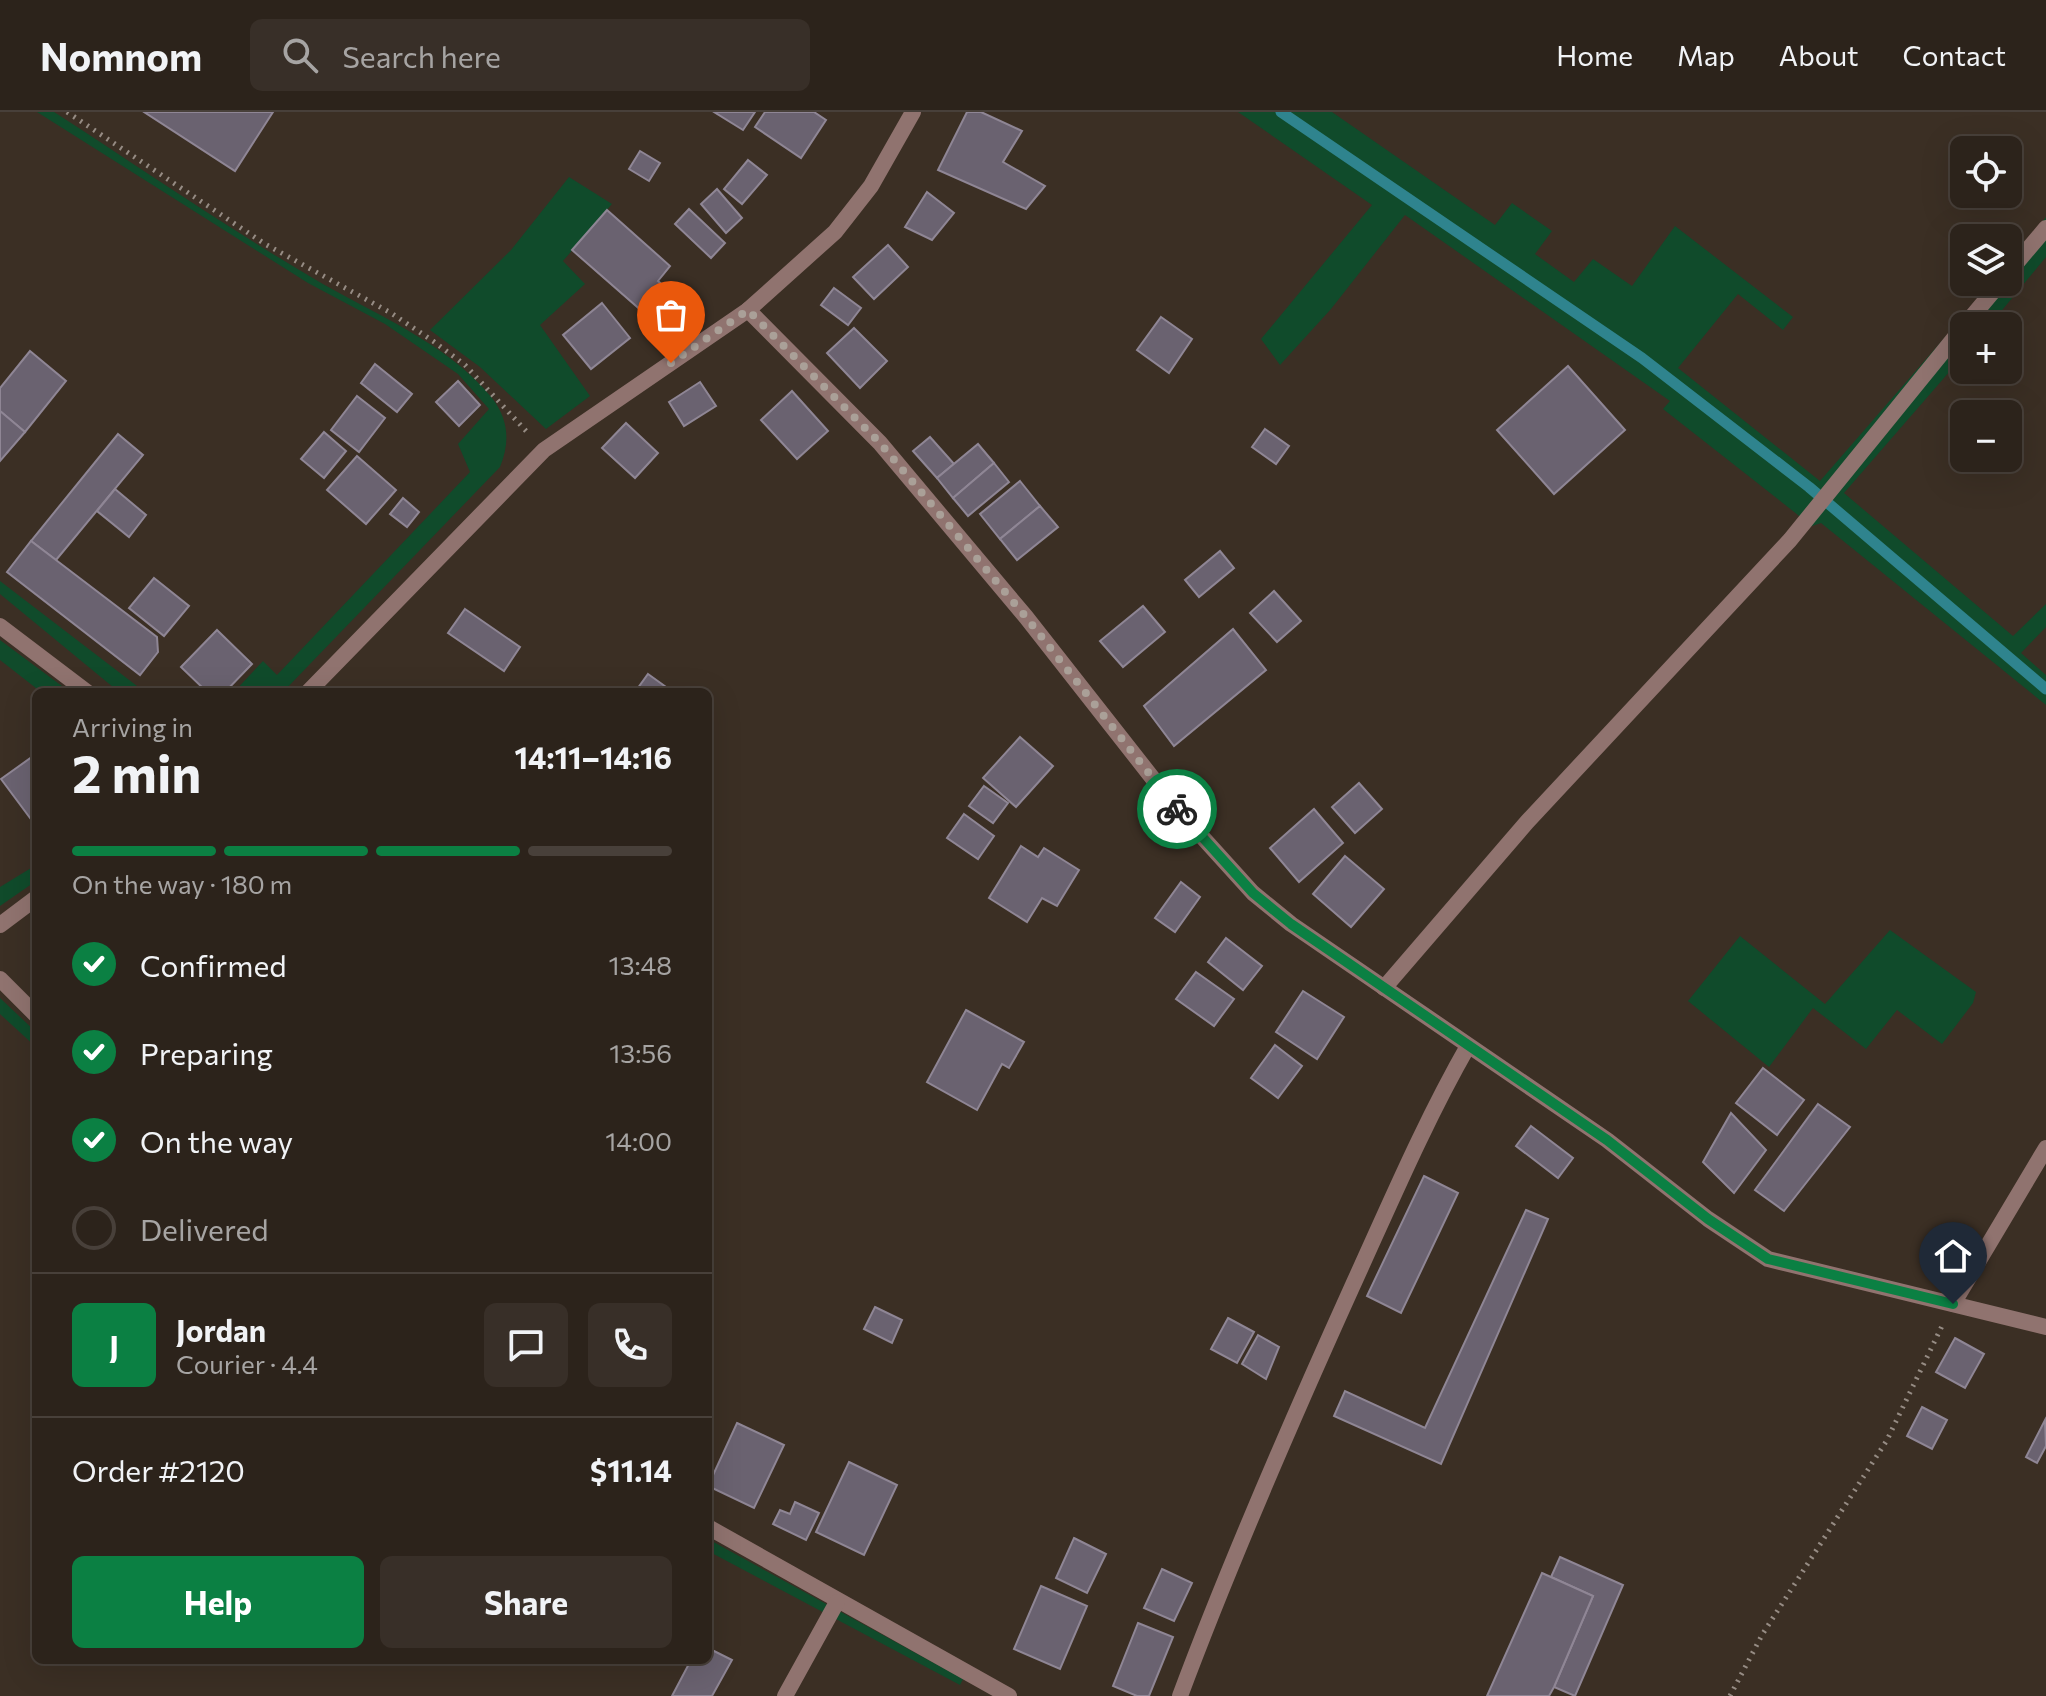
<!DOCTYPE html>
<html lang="en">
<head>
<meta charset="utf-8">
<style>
	body { margin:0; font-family:Commissioner,sans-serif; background:#382f28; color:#f1f3f6; height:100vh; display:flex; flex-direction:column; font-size:30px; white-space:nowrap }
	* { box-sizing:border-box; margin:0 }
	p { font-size:26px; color:#a6a4a3 }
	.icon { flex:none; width:44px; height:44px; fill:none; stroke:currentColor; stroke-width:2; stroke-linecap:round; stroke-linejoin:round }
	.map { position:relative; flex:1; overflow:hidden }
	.sheet { position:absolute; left:32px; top:576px; width:680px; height:976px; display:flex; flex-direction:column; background:#2c231b; border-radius:12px; box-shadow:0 8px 32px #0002,0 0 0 2px #48403a }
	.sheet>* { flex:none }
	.controls { position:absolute; left:1950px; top:24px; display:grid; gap:16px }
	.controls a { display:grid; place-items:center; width:72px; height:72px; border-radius:12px; background:#2c231b; box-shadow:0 8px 32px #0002,0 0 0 2px #48403a; font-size:40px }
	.pin { position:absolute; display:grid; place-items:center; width:68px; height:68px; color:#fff; margin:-82px -34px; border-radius:50% 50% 50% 0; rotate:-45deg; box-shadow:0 0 8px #0007 }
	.pin .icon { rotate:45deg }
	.courier { position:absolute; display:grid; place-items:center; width:80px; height:80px; margin:-40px; border:6px solid #0b8043; border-radius:50%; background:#fff; color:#222; box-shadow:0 2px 10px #0007 }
	.overview em { font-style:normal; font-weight:700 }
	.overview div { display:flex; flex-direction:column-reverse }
	.overview { display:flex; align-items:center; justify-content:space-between; height:136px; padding:0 40px }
	h1 { font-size:52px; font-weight:700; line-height:60px }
	.bar { display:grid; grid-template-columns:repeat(4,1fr); gap:12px 8px; align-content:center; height:96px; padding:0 40px }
	.bar i { height:10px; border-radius:6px; background:#48403a }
	.bar .current { background:#0b8043 }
	.bar p { grid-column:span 4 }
	.line { display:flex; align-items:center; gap:20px; padding:0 40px; border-top:2px solid #48403a }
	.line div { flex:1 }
	.round { display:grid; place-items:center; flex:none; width:84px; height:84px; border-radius:12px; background:#382f28 }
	ol { padding:0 40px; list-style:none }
	li { display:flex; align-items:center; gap:24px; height:88px }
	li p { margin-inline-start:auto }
	li .icon { padding:8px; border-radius:50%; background:#0b8043; color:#fff; stroke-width:4 }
	li:last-child { color:#a6a4a3 }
	li i { width:44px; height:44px; border:4px solid #48403a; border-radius:50% }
	.primary-button { display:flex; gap:16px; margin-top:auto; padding:16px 40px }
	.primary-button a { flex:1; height:92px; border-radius:12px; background:#0b8043; color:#fff; font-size:32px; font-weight:700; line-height:92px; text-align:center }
	.primary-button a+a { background:#382f28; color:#f1f3f6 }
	header { display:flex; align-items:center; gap:48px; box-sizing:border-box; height:112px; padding:0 40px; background:#2c231b; border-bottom:2px solid #48403a }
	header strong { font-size:38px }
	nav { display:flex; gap:44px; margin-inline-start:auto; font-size:28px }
	.search { width:560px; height:72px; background:#382f28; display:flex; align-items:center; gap:20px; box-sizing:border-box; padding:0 28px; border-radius:12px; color:#a6a4a3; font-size:30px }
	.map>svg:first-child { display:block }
</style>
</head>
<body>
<header>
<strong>Nomnom</strong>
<div class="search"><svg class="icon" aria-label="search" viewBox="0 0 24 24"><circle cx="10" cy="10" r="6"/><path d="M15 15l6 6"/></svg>Search here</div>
<nav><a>Home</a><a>Map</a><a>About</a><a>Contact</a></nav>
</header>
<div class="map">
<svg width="2046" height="1584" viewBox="0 0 2046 1584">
	<rect width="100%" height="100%" fill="#3b2f24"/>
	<g fill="#104b2b">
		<path d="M37 0H54C139 55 223 113 311 165 371 201 447 230 492 286 509 308 510 331 500 355L283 580H234L263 549 277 563 470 360 458 332 489 297 458 262 385 212 308 171Z"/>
		<polygon points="1238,0 1332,0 1495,113 1512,91 1552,119 1535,142 1574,170 1593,147 1632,174 1675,114 1793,205 1783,218 1738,182 1678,256 1820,369 1993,170 2008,170 2008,152 2046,105 2046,145 1989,214 1964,214 1964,243 1844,381 2013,524 2046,492 2046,515 2021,541 2046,563 2046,593 1821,411 1812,414 1663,297 1670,289 1405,103 1331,197 1280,253 1261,227 1372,93"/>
		<polygon points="569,65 612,92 563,149 585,172 540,213 590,284 546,317 480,255 430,218 511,138"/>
		<polygon points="0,469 137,574 147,580 119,580 0,482"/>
		<polygon points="0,528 70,580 41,580 0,548"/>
		<polygon points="36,753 36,769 0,794 0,775"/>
		<polygon points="1890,818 1976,880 1973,891 1942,932 1897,898 1866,937 1813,896 1769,955 1688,889 1740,824 1825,892"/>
		<polygon points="0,886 36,920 36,935 0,902"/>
		<polygon points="708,1427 963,1567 960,1573 708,1439"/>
	</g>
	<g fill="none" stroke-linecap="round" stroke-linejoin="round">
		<polyline stroke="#2f848e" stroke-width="11" points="1281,0 1642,246 1809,375 2046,577"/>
	</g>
	<g fill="#6a6270" stroke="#8f8695" stroke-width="2">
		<polygon points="144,0 273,0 235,59"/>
		<polygon points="714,0 755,0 743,18"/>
		<polygon points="765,0 814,0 826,8 801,46 755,15"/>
		<polygon points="967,0 981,0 1022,19 1003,50 1045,74 1026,97 938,58"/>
		<polygon points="640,39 660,51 649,69 629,57"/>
		<polygon points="748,48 767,63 742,92 724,77"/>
		<polygon points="717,77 742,106 726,121 701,92"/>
		<polygon points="927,80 954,101 932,128 905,115"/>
		<polygon points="689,97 725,131 711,146 675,112"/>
		<polygon points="607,98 670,154 658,169 665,175 643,200 572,138"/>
		<polygon points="888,133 908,155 874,187 853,165"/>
		<polygon points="834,176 861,196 848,213 821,193"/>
		<polygon points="602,191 630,226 591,257 563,223"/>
		<polygon points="1161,205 1192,227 1169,261 1137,238"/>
		<polygon points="854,216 887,249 860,276 827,241"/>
		<polygon points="30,239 66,269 25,320 0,299 0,276"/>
		<polygon points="375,252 412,282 397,300 361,271"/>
		<polygon points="1568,254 1625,318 1554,382 1497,318"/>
		<polygon points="458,269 480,293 459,314 436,290"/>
		<polygon points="700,270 716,294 684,314 669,290"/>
		<polygon points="792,279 828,319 797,347 761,308"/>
		<polygon points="357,284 385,306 359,340 331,318"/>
		<polygon points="0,299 25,320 0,349"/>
		<polygon points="626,311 658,341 635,366 602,336"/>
		<polygon points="1265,317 1289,334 1276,352 1252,335"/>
		<polygon points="324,320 346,339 324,366 301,347"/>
		<polygon points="118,322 143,343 56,448 31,429"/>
		<polygon points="930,325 954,352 937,366 913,339"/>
		<polygon points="978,332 994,351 953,386 937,366"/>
		<polygon points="357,344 396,378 366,412 327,378"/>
		<polygon points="994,351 1009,370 968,404 953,386"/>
		<polygon points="1020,369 1040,394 1000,427 980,402"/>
		<polygon points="115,377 146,403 129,425 97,399"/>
		<polygon points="403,386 419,400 407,415 390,402"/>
		<polygon points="1040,394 1058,415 1017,448 1000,427"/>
		<polygon points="31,429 157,525 158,540 140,563 7,460"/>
		<polygon points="1220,439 1234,456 1199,485 1185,468"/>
		<polygon points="154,466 189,494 164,524 129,496"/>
		<polygon points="1274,479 1301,509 1277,530 1250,501"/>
		<polygon points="1143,494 1165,520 1123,555 1100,529"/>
		<polygon points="465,497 520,535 504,559 448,521"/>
		<polygon points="1233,517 1266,558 1174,634 1144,594"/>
		<polygon points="217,518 252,552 225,580 207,580 181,555"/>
		<polygon points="648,562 673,580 635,580"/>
		<polygon points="1020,625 1053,654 1016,695 983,666"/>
		<polygon points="36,642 36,714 1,667"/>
		<polygon points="1359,671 1382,697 1355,721 1332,695"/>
		<polygon points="984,674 1008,691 993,711 969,694"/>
		<polygon points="1314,697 1343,731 1299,770 1270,736"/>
		<polygon points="964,702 994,724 978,747 947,726"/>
		<polygon points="1021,734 1038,745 1044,736 1079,758 1057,794 1042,786 1027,810 989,786"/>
		<polygon points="1345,744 1384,777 1351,815 1313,782"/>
		<polygon points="1181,770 1200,785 1175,820 1155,806"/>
		<polygon points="1226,826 1262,854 1243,878 1208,850"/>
		<polygon points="1196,860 1234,887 1214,914 1176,887"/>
		<polygon points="1303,879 1344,905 1317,947 1276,920"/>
		<polygon points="966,898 1024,930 1009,956 1002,952 977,998 927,970"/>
		<polygon points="1275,933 1302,954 1278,986 1251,966"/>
		<polygon points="1763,956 1804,988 1777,1023 1736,991"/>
		<polygon points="1818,992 1850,1015 1784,1099 1755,1078"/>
		<polygon points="1731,1001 1766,1038 1734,1081 1703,1050"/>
		<polygon points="1531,1014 1573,1046 1558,1066 1516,1034"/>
		<polygon points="1424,1064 1458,1081 1401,1201 1367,1184"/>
		<polygon points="1526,1098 1548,1107 1441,1352 1334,1304 1345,1279 1425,1316"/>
		<polygon points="875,1195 902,1208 892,1231 864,1217"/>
		<polygon points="1228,1206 1254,1220 1237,1251 1211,1237"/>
		<polygon points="1258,1223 1279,1235 1266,1267 1242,1252"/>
		<polygon points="1955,1226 1984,1242 1965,1276 1936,1260"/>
		<polygon points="1922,1295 1947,1308 1932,1337 1907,1324"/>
		<polygon points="2045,1308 2046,1334 2037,1351 2026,1345"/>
		<polygon points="737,1311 784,1333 754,1396 708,1374"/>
		<polygon points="849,1350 897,1373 864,1443 816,1420"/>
		<polygon points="795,1390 819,1401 806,1428 773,1412 780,1398 790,1402"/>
		<polygon points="1074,1426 1106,1442 1087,1481 1056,1466"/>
		<polygon points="1560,1445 1623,1473 1575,1584 1554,1575 1593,1484 1551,1465"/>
		<polygon points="1162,1457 1192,1471 1174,1509 1144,1496"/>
		<polygon points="1542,1461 1593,1484 1554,1575 1549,1584 1487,1584"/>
		<polygon points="1041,1474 1087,1494 1060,1557 1014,1537"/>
		<polygon points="1138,1511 1173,1525 1149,1584 1137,1584 1113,1574"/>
		<polygon points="708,1536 732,1548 712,1584 672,1584 691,1548 708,1548"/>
	</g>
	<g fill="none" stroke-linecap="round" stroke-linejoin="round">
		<g stroke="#968c84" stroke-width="5" stroke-dasharray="2 6" stroke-linecap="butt">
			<polyline points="67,0 265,132 391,201 433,229 465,253 527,320"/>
			<polyline points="1730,1584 1762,1523 1887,1328 1942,1214"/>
		</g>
		<path stroke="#90736f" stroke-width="16" d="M1180 1584C1232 1445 1291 1310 1352 1175 1389 1094 1424 1011 1468 934"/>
		<g stroke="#90736f" stroke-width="16">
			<polyline points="2008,161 2046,116"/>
			<polyline points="748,198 880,331 1026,505 1176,696 1253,781 1291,812 1607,1028 1708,1107 1768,1147 2046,1215"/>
			<polyline points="1964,214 2001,170"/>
			<polyline points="0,514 87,580"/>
			<polyline points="308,580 544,338 748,198 835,120 871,74 913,0"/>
			<polyline points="0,813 36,786"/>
			<polyline points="0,867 36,903"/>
			<polyline points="1384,876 1527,710 1790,428 1964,214"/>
			<polyline points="1953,1192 2046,1036"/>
			<polyline points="708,1415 1009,1584"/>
			<polyline points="785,1584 837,1490"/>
		</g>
	</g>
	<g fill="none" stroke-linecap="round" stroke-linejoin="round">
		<polyline stroke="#aaa098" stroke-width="8" stroke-dasharray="0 14.4" points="671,251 748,198 880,331 1026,505 1177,697"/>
		<polyline stroke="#0b8043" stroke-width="10" points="1177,697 1253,781 1291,812 1607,1028 1708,1107 1768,1147 1953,1192"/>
	</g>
</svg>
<div class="controls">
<a><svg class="icon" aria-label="locate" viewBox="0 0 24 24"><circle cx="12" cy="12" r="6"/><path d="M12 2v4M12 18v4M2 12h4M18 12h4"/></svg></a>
<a><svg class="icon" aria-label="layers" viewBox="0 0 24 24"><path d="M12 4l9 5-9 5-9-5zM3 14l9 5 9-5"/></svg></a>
<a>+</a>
<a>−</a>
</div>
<div class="pin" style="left:671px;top:251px;background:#ea580c"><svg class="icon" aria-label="bag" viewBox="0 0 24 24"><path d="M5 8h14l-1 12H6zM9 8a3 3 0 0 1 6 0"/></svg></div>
<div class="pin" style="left:1953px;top:1192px;background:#1f2937"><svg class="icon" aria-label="home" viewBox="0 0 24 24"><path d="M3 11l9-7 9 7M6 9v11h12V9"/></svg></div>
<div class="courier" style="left:1177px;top:697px"><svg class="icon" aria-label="bike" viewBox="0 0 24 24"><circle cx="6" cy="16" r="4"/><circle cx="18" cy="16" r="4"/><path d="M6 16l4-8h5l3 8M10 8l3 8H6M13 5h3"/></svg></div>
<section class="sheet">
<div class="overview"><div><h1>2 min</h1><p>Arriving in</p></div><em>14:11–14:16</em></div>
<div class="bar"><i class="current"></i><i class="current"></i><i class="current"></i><i></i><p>On the way · 180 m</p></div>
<ol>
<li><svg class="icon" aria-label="check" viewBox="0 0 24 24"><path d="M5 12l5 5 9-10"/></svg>Confirmed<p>13:48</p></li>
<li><svg class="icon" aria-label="check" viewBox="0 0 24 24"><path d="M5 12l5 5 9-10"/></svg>Preparing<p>13:56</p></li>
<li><svg class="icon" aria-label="check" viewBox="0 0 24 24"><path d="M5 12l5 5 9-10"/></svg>On the way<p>14:00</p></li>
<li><i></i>Delivered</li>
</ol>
<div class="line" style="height:144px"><b class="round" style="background:#0b8043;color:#fff">J</b><div><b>Jordan</b><p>Courier · 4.4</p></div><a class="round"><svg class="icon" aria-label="chat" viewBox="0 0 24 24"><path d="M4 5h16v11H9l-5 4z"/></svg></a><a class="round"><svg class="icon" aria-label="phone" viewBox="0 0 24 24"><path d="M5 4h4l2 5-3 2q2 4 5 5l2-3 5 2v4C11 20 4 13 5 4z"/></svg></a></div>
<div class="line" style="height:104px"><div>Order #2120</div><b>$11.14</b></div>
<div class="primary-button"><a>Help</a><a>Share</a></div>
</section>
</div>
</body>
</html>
